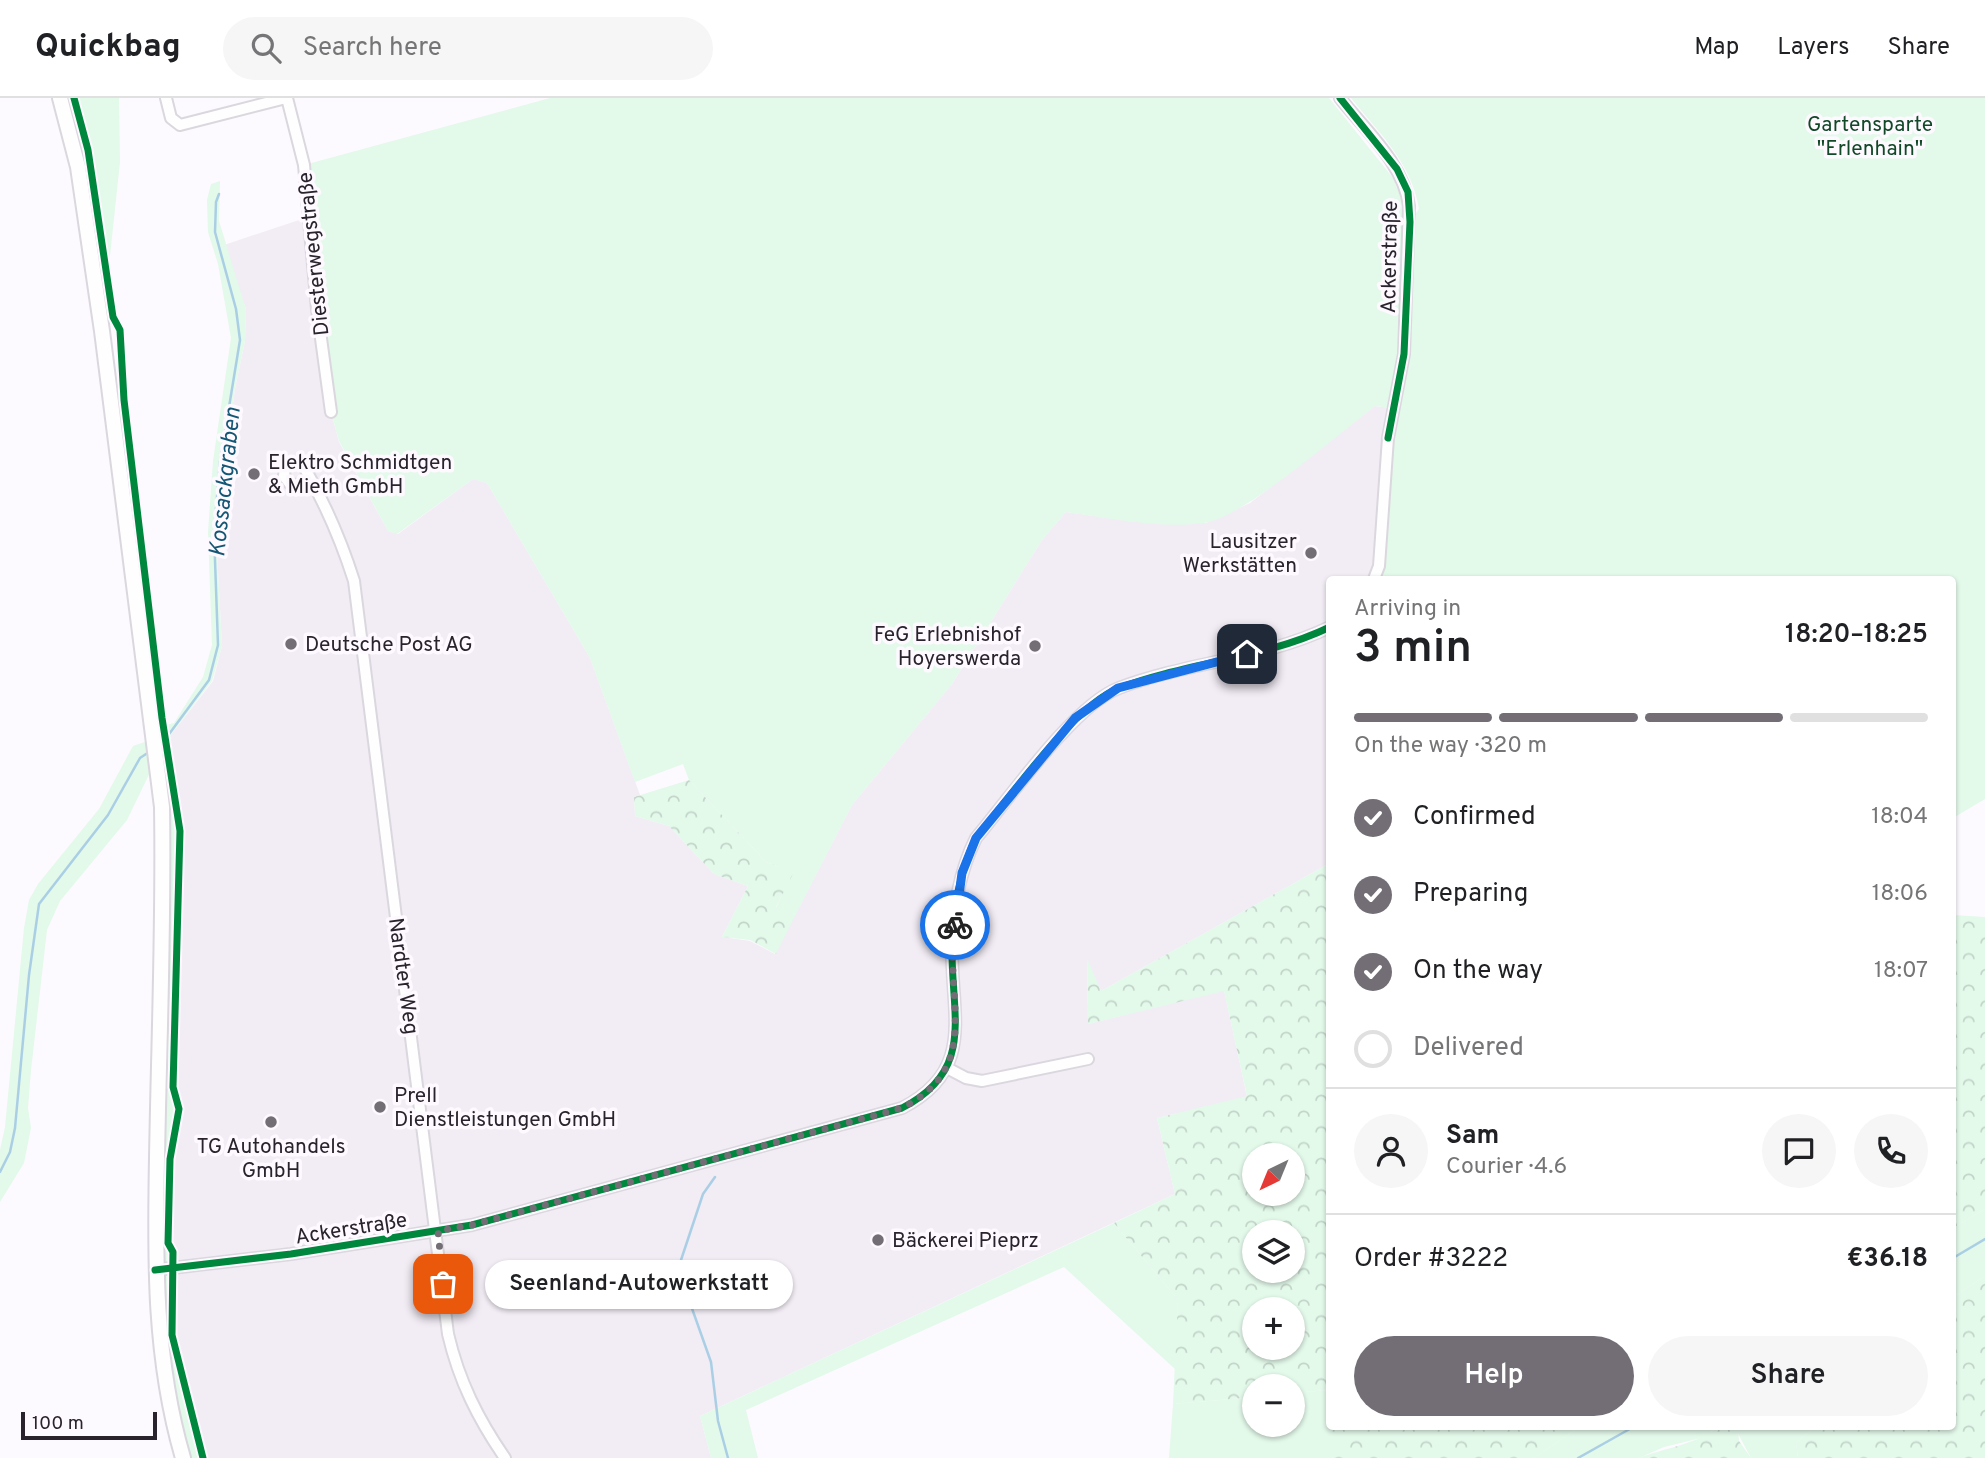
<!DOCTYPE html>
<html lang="en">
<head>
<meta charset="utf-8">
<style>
	body { margin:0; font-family:Overpass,sans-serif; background:#f6f6f6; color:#202124; height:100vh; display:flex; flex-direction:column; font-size:26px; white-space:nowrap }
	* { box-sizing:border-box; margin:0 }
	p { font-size:23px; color:#757577 }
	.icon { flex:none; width:38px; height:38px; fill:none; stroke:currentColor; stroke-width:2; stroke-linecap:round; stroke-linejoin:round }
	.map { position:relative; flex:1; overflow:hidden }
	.side { position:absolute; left:1326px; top:478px; width:630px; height:854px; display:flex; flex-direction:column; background:#fff; border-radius:7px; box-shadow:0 2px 5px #0004 }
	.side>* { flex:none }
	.needle { width:46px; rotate:223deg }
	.controls { position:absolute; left:1242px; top:1045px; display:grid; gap:14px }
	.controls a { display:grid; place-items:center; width:63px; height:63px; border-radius:50%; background:#fff; box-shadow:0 2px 5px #0004; font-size:35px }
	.scale { position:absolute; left:21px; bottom:18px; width:136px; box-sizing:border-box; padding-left:7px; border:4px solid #29232d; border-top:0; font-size:19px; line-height:24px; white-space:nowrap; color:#29232d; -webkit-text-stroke:5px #fdf9ff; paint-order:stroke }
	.pin { position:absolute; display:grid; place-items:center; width:60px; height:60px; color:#fff; margin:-30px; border-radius:14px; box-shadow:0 4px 10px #0006 }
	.courier { position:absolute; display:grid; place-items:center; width:70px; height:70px; margin:-35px; border:5px solid #1a73e8; border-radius:50%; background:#fff; color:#222; box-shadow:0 2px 9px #0007 }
	.bubble { position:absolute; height:49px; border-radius:24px; background:#fff; box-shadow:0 2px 5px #0004; font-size:23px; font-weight:600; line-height:49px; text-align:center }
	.headline em { font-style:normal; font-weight:600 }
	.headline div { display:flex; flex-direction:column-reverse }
	.headline { display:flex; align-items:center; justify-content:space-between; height:119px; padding:0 28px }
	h1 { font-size:46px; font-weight:600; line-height:52px }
	.bar { display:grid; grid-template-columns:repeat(4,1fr); gap:10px 7px; align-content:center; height:84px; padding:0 28px }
	.bar i { height:9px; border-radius:5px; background:#e0e0e0 }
	.bar .active { background:#736e76 }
	.bar p { grid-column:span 4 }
	.line { display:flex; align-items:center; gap:18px; padding:0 28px; border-top:2px solid #e0e0e0 }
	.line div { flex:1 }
	.round { display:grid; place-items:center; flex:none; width:74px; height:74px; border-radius:37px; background:#f6f6f6 }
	ol { padding:0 28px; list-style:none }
	li { display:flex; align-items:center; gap:21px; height:77px }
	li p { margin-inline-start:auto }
	li .icon { padding:7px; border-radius:50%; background:#736e76; color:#fff; stroke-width:4 }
	li:last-child { color:#757577 }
	li i { width:38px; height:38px; border:4px solid #e0e0e0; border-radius:50% }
	.cta { display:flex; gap:14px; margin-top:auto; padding:14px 28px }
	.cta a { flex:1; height:80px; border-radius:42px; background:#736e76; color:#fff; font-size:28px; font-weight:600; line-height:80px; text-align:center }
	.cta a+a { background:#f6f6f6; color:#202124 }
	header { display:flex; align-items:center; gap:42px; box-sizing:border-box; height:98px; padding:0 35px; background:#fff; border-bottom:2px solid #e0e0e0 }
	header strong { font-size:33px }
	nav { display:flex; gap:38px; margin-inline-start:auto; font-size:24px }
	.search { width:490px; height:63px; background:#f6f6f6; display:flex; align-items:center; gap:18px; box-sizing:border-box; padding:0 24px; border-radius:38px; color:#757577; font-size:26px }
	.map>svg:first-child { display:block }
</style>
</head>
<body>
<header>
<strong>Quickbag</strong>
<div class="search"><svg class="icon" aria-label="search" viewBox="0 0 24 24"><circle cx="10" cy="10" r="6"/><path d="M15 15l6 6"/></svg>Search here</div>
<nav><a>Map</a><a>Layers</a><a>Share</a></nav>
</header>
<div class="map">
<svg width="1985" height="1360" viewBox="0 0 1985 1360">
	<defs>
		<pattern id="forest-crowns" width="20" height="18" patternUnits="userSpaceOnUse" patternTransform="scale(1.75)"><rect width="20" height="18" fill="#e3f9ea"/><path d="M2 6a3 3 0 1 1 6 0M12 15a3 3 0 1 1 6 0" fill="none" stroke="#c3d5c9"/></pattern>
	</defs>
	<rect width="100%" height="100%" fill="#fcfafe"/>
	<polygon fill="#f2ecf5" points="311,118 331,314 339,344 388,433 398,436 473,381 487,385 590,560 640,697 634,699 635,718 669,728 714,776 748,788 722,839 750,843 775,856 852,707 952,586 1042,442 1066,414 1137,424 1206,425 1250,405 1375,308 1391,310 1374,481 1330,481 1330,765 1101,893 1087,863 1088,926 1224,892 1247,999 1157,1020 1175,1096 700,1318 711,1360 203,1360 171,1238 168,1171 170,1061 179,1011 173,989 180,733 166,643 213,583 222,548 216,433 235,291 245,243 246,211 224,147"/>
	<g fill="#e3f9ea">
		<polygon points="61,0 119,0 120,64 102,233"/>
		<path d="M550 0H1329L1393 80 1410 123 1419 111C1412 65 1379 35 1351 0H1985V701L1953 720V481H1374L1391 310 1375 308C1340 335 1243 420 1204 425 1159 431 1110 420 1066 414L1042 442 952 586 852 707 796 816 776 810 793 774 766 764 689 682 683 666 635 684 590 560 487 385 473 381 397 436 388 433 339 343 331 314 304 67Z"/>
		<polygon points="220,83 219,123 246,211 245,243 235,290 216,433 222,548 212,583 166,643 180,733 173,989 179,1011 170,1061 168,1171 171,1238 203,1360 183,1360 163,1269 156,662 127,722 60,803 47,832 31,972 28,1010 31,1030 24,1065 0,1104 0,1052 5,1029 24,830 29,802 38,786 99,711 133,648 154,641 163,628 174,625 203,579 212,547 208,434 213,363 231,240 218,166 208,134 207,102 211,86"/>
		<polygon points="1985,1111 1985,1178 1953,1199 1953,1130"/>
		<polygon points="1114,1125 1178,1202 1176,1272 1064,1169 746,1312 758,1360 711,1360 700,1318"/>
		<polygon points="1329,1292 1328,1360 1169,1360 1173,1306 1255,1299 1255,1326 1293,1326 1293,1295"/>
		<polygon points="1581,1328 1718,1328 1705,1339 1664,1349 1639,1360 1534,1360"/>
		<polygon points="1734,1328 1816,1328 1796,1345 1798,1360 1751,1360"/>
	</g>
	<g fill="url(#forest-crowns)" fill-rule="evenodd">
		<polygon points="689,682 766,764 794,774 776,809 796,816 776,856 750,842 722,839 748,788 714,776 669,728 635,718 634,699"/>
		<path d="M1330 765V1328H1581L1534 1360H1328V1292L1293 1295V1288H1255V1299L1173 1306 1178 1202 1114 1125 1175 1096 1157 1020 1247 998 1224 893 1088 926 1087 860 1101 893ZM1293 1057V1096H1255V1057ZM1293 1134V1172H1255V1134ZM1255 1211H1293V1250H1255Z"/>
		<polygon points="1953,817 1985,819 1985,1111 1953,1130"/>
		<polygon points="1985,1178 1985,1360 1798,1360 1796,1345 1816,1328 1953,1328 1953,1199"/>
		<path d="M1718 1328 1738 1331 1739 1343 1751 1360H1639C1661 1351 1705 1344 1718 1328Z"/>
	</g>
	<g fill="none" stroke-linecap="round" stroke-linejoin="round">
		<g stroke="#aacfe5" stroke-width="2.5">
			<polyline points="161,647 209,582 218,547 214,434 220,364 240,242 236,211 215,134 216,104 219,96"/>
			<polyline points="0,1074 10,1054 15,1030 29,877 39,806 108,717 140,660 149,654"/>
			<polyline points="715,1079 703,1096 678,1171 711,1264 718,1323 728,1360"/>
			<polyline points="1953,1160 1985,1141"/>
			<polyline points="1578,1360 1635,1328"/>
		</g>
		<defs>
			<g id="minor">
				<polyline points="166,0 171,20 180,27 286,0"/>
				<polyline points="287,0 304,67 317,211 331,314"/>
				<path d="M1340 0C1365 32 1404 66 1409 108L1404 256 1388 340 1379 468 1374 481"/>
				<path d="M317 390 290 386 284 378 285 369 294 364 303 367C325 405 341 442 354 483L448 1236C459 1283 478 1321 505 1360"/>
				<polyline points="947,970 966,980 982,983 1088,961"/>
				<path d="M155 1172 291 1156 472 1127 902 1010C976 972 951 917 952 850 952 814 960 772 976 740 1009 701 1074 607 1119 590 1187 564 1264 561 1330 529"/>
			</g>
			<path id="major" d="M60 0 78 69 102 233 162 709C164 826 159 943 157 1060 155 1162 154 1261 183 1360"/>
		</defs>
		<use href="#minor" stroke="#dbd7de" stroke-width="14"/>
		<use href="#major" stroke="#dbd7de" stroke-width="18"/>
		<use href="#minor" stroke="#fffeff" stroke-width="10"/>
		<use href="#major" stroke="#fffeff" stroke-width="14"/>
		<defs>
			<g id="cycleway">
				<polyline points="74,0 88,52 113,219 120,232 124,302 162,620 180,733 173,989 179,1011 170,1061 168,1145 173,1154 172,1237 203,1360"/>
				<polyline points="1340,0 1397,71 1408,94 1410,124 1404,256 1388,340"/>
				<path d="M155 1172 291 1156 472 1127 902 1010C976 972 951 917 952 850 952 814 960 772 976 740 1009 701 1074 607 1119 590 1187 564 1264 561 1330 529"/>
			</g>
		</defs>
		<use href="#cycleway" stroke="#fdf9ff" stroke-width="11"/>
		<use href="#cycleway" stroke="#00873e" stroke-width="7"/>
	</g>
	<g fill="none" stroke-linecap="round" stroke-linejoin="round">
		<path stroke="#736e76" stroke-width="7" stroke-dasharray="0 12.6" d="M443 1186 438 1133 472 1127 902 1010C985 968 943 900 955 827"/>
		<polyline stroke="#1a73e8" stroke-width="9" points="955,827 962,775 976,740 1075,620 1118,590 1247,556"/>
	</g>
	<g fill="#736e76" stroke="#fdf9ff" stroke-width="2.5">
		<circle cx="254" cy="376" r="7"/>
		<circle cx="1311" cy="455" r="7"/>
		<circle cx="291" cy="546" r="7"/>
		<circle cx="1035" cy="548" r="7"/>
		<circle cx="380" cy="1009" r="7"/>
		<circle cx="271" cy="1024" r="7"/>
		<circle cx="878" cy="1142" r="7"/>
	</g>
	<g text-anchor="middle" stroke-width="7" stroke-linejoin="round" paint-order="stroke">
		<g font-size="21" fill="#114828" stroke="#fdf9ff">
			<text x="1870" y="33">Gartensparte<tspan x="1870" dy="24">"Erlenhain"</tspan></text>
		</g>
		<g font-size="21" fill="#29232d" stroke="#fdf9ff">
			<text transform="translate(313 156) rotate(-96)" y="7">Diesterwegstraße</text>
			<text transform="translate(1389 159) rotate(-89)" y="7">Ackerstraße</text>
			<text transform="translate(404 878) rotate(82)" y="7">Nardter Weg</text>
			<text transform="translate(351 1130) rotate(-9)" y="7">Ackerstraße</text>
		</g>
		<g font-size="21" fill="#29232d" stroke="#fdf9ff" text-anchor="start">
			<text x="268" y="371">Elektro Schmidtgen<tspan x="268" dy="24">&amp; Mieth GmbH</tspan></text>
			<text x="1297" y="450" text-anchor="end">Lausitzer<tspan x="1297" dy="24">Werkstätten</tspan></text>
			<text x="1021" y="543" text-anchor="end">FeG Erlebnishof<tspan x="1021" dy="24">Hoyerswerda</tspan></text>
			<text x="305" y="553">Deutsche Post AG</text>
			<text x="394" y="1004">Prell<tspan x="394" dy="24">Dienstleistungen GmbH</tspan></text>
			<text x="271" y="1055" text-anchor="middle">TG Autohandels<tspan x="271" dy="24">GmbH</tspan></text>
			<text x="892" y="1149">Bäckerei Pieprz</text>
		</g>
		<g font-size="23" font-style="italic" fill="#145774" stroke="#fdf9ff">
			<text transform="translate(224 384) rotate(-84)" y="8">Kossackgraben</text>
		</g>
	</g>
</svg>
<div class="controls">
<a><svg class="needle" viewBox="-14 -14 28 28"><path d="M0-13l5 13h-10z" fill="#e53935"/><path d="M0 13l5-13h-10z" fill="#757577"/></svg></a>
<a><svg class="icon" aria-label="layers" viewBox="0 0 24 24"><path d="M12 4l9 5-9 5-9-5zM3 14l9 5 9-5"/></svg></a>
<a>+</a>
<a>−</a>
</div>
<div class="scale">100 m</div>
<div class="pin" style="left:443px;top:1186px;background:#ea580c"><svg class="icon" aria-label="bag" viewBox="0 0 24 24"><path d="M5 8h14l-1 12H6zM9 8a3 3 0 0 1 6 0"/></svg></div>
<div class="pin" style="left:1247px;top:556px;background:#1f2937"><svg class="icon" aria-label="home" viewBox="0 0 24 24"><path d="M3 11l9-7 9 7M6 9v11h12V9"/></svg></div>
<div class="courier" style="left:955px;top:827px"><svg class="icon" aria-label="bike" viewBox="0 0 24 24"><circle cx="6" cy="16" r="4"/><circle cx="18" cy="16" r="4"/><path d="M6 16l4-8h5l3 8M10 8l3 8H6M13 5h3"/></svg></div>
<div class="bubble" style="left:485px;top:1162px;width:308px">Seenland-Autowerkstatt</div>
<section class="side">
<div class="headline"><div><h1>3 min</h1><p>Arriving in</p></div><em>18:20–18:25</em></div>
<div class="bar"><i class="active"></i><i class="active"></i><i class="active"></i><i></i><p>On the way · 320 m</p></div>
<ol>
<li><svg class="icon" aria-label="check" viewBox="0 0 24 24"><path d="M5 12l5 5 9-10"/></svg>Confirmed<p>18:04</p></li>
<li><svg class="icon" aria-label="check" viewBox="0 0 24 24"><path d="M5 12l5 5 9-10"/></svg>Preparing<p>18:06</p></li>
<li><svg class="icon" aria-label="check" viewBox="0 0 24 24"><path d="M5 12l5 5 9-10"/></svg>On the way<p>18:07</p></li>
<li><i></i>Delivered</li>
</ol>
<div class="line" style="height:126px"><a class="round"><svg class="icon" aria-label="person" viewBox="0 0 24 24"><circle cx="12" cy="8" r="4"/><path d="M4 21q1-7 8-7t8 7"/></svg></a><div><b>Sam</b><p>Courier · 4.6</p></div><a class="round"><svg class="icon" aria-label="chat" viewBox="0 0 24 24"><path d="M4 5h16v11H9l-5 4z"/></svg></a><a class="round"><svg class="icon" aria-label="phone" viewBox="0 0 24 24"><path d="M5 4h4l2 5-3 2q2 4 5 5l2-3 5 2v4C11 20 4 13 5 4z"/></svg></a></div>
<div class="line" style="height:91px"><div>Order #3222</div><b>€36.18</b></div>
<div class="cta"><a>Help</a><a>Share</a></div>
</section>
</div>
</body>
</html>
